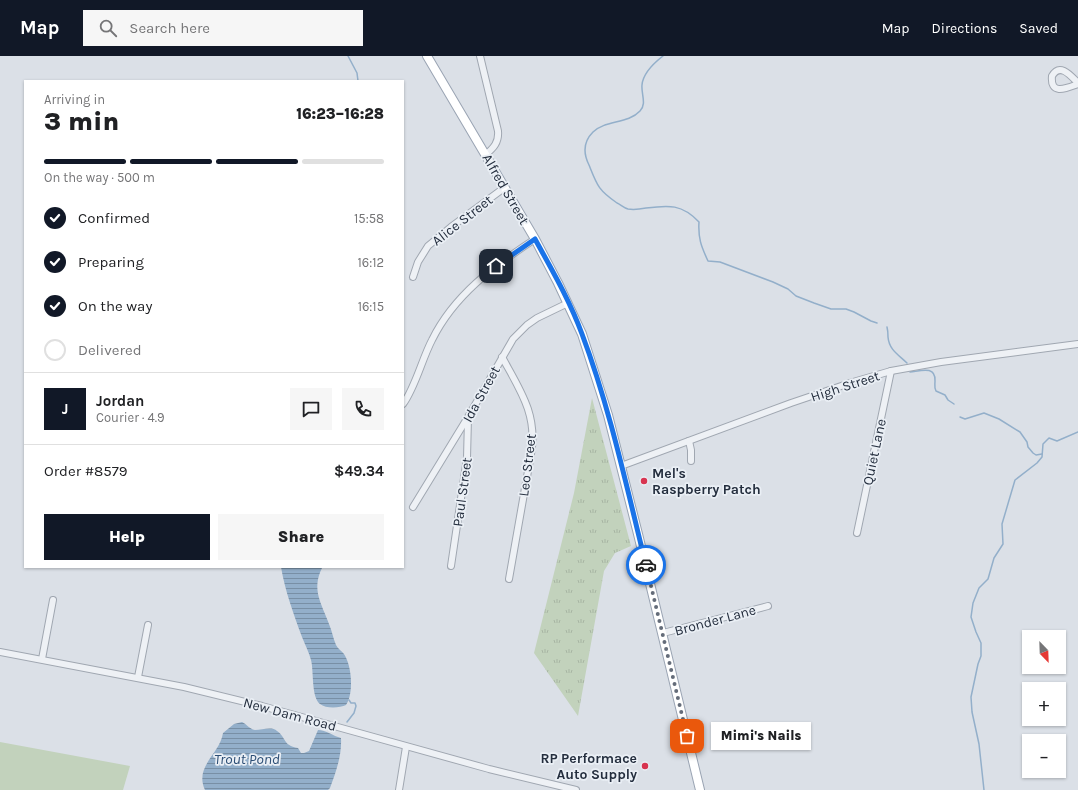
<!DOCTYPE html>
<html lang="en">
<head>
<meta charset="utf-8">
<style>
	body { margin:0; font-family:Karla,sans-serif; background:#f6f6f6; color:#202124; height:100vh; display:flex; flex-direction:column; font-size:15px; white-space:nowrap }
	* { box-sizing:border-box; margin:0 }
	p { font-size:13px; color:#757577 }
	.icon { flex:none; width:22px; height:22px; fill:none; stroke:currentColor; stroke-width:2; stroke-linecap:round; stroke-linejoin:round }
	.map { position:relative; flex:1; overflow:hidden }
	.details { position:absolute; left:24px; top:24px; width:380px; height:488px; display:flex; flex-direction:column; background:#fff; border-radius:0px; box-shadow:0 1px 3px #0004 }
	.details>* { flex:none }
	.needle { width:26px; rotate:157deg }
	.controls { position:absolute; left:1022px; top:574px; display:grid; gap:8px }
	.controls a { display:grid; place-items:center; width:44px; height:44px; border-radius:0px; background:#fff; box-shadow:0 1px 3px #0004; font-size:20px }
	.pin { position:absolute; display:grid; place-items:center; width:34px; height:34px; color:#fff; margin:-17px; border-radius:8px; box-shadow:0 2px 6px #0006 }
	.courier { position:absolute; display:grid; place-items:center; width:40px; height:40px; margin:-20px; border:3px solid #1a73e8; border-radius:50%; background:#fff; color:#222; box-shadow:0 1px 5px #0007 }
	.bubble { position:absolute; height:28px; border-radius:0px; background:#fff; box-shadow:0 1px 3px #0004; font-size:13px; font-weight:800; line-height:28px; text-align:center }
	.summary em { font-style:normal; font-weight:800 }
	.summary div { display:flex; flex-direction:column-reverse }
	.summary { display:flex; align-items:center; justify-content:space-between; height:68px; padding:0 20px }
	h1 { font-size:26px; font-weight:800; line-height:30px }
	.bar { display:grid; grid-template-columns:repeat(4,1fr); gap:6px 4px; align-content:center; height:48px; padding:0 20px }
	.bar i { height:5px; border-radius:3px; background:#e0e0e0 }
	.bar .on { background:#111827 }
	.bar p { grid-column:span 4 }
	.line { display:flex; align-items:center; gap:10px; padding:0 20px; border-top:1px solid #e0e0e0 }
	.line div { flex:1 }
	.round { display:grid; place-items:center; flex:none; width:42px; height:42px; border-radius:0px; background:#f6f6f6 }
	ol { padding:0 20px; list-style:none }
	li { display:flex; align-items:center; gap:12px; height:44px }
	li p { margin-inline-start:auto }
	li .icon { padding:4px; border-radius:50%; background:#111827; color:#fff; stroke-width:4 }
	li:last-child { color:#757577 }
	li i { width:22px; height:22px; border:2px solid #e0e0e0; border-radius:50% }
	.primary-button { display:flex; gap:8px; margin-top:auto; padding:8px 20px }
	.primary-button a { flex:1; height:46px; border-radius:0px; background:#111827; color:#fff; font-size:16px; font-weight:800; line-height:46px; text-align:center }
	.primary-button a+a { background:#f6f6f6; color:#202124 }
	header { display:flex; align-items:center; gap:24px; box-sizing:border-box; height:56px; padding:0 20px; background:#111827; color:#fff }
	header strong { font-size:19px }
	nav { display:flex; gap:22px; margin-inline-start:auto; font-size:14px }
	.search { width:280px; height:36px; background:#f6f6f6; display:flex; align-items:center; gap:10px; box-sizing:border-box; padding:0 14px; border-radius:0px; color:#757577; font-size:15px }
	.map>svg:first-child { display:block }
</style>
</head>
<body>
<header>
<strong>Map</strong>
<div class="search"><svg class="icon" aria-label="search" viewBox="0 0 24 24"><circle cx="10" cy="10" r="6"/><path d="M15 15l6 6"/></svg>Search here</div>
<nav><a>Map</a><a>Directions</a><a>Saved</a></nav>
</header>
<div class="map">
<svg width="1078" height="734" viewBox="0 0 1078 734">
	<defs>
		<pattern id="grass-tufts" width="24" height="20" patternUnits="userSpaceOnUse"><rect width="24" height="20" fill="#c2d2bc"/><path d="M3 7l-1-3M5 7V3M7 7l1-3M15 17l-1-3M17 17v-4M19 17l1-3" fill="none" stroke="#a7b5a3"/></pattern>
		<pattern id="water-rules" width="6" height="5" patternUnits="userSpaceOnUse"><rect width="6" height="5" fill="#93afca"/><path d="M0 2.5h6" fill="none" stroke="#788fa5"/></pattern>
	</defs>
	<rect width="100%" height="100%" fill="#dbe0e7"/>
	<polygon fill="url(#grass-tufts)" points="592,342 631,490 615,497 604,515 578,660 534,597 574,437"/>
	<polygon fill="#c2d2bc" points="0,686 130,710 123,734 0,734"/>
	<g fill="url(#water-rules)">
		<path d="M281 511H321L322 512C311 534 322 548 329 568 332 575 333 582 336 589 338 593 342 595 344 598 352 610 354 638 346 649 340 652 326 653 320 648 311 641 314 615 311 604 309 596 305 589 302 581 294 559 285 535 281 511Z"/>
		<path d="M242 666C247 668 249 673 255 674 262 674 272 670 277 675 287 682 282 689 298 692L301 697H304L309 695 318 674C326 674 333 680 341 682 342 699 336 716 330 732L328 734H205C194 710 220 698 223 677L234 668Z"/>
	</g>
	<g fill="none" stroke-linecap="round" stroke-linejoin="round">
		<g stroke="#93afca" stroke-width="1.5">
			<polyline points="348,0 357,17 358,25"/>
			<path d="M663 0C654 7 643 17 642 29 641 38 647 48 640 55 628 68 605 64 593 76 583 86 583 97 589 109 597 129 598 134 617 147 620 148 624 152 628 153 633 154 641 153 646 152 669 149 682 148 699 166 698 182 701 190 708 205L720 206 773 226 788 233 796 240 814 247 831 253H846L854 256 871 265 877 267"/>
			<path d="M887 271C888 275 888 277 888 281 889 294 899 299 907 307"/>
			<path d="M910 316C920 315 936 309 935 325 935 329 934 331 936 335L945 339 948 344 954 348"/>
			<polyline points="960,361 965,363 984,357 999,363 1020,376 1027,386 1028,391 1033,397 1036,399 1042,398"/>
			<polyline points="347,666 354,657 356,650 355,647 351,647 349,644"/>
			<polyline points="984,734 979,688 972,656 971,641 978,608 981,600 981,587 976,576 971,561 973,547 979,532 988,523 994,502 1003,488 1002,468 1015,424 1037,407 1042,401 1043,388 1049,382 1057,385 1078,376"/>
		</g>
		<defs>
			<g id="minor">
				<path d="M480 0 498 75C499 86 494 92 485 99"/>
				<path d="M1078 27C1071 20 1060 6 1052 20 1050 40 1067 32 1078 28"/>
				<polyline points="413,221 418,206 428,190 451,171 504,132"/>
				<path d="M502 301C520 334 538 359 531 398L509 523"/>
				<path d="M403 348C415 332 422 303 432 284 454 239 494 210 535 183"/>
				<polyline points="689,385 691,394 691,405"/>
				<polyline points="621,410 791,347 853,326 891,315 941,306 1078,288"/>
				<polyline points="413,451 468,361 513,283 527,269 537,262 568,247"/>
				<polyline points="857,477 891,315"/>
				<polyline points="451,510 467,402 468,362"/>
				<polyline points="663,577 768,550"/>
				<polyline points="0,596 184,631 262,650 489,713 576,734"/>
				<polyline points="42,603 53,544"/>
				<polyline points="138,621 148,569"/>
				<polyline points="399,734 406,691"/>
			</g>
			<polyline id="major" points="427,0 535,183 558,227 582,278 608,359 638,478 700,734"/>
		</defs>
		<use href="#minor" stroke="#a0a7b1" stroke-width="8"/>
		<use href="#major" stroke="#9aa4b3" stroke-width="10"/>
		<use href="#minor" stroke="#eef1f5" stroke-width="6"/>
		<use href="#major" stroke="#fff" stroke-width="8"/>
	</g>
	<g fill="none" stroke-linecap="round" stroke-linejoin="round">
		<polyline stroke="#646c79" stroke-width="4" stroke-dasharray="0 7.2" points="646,509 687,680"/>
		<path stroke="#1a73e8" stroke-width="5" d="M496 210 535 183C552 214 570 245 582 278 610 352 627 433 646 509"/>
	</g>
	<g fill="#d83450" stroke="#eaeff5" stroke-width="1.5">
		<circle cx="644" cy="425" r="4"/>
		<circle cx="645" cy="710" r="4"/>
	</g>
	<g text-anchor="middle" stroke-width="3.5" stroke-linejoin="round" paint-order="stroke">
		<g font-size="14" fill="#242e3e" stroke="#eaeff5">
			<text transform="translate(506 133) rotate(60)" y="5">Alfred Street</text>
			<text transform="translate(462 164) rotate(-38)" y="5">Alice Street</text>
			<text transform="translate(845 330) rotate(-18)" y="5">High Street</text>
			<text transform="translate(481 338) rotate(-61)" y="5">Ida Street</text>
			<text transform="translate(874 396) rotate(-78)" y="5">Quiet Lane</text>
			<text transform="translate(527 409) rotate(-83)" y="5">Leo Street</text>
			<text transform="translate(462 436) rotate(-82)" y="5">Paul Street</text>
			<text transform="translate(715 564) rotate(-15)" y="5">Bronder Lane</text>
			<text transform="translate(290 658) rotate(15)" y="5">New Dam Road</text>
		</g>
		<g font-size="14" font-weight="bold" fill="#242e3e" stroke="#eaeff5" text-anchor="start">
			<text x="652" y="422">Mel's<tspan x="652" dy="16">Raspberry Patch</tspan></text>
			<text x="637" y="707" text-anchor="end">RP Performace<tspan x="637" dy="16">Auto Supply</tspan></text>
		</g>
		<g font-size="15" font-style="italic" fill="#2c4e75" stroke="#eaeff5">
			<text x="247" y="708">Trout Pond</text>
		</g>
	</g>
</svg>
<div class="controls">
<a><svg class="needle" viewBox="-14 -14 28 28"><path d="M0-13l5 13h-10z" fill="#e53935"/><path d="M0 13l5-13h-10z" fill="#757577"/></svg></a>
<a>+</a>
<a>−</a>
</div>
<div class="pin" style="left:687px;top:680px;background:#ea580c"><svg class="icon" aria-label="bag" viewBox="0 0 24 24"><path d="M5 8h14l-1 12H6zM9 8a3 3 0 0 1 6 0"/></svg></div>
<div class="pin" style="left:496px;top:210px;background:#1f2937"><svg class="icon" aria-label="home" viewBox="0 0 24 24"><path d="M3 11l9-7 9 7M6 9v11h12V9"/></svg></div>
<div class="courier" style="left:646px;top:509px"><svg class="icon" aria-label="car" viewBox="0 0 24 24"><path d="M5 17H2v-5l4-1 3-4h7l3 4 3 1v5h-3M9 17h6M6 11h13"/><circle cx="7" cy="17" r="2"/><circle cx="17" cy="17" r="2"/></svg></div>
<div class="bubble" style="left:711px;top:666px;width:100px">Mimi's Nails</div>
<section class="details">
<div class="summary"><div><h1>3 min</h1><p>Arriving in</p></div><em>16:23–16:28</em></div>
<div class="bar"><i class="on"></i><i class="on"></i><i class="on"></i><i></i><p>On the way · 500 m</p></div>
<ol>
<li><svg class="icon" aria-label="check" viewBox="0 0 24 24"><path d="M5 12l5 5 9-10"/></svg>Confirmed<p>15:58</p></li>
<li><svg class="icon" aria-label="check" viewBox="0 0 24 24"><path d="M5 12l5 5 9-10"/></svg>Preparing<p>16:12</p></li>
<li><svg class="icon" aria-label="check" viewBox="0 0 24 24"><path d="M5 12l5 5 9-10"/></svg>On the way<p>16:15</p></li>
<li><i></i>Delivered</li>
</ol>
<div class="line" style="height:72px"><b class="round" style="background:#111827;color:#fff">J</b><div><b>Jordan</b><p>Courier · 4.9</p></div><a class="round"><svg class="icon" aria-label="chat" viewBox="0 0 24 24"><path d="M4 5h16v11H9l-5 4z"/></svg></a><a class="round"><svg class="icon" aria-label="phone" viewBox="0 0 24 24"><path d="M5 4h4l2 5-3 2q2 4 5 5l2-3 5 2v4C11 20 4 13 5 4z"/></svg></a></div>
<div class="line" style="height:52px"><div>Order #8579</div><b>$49.34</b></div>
<div class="primary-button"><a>Help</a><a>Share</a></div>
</section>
</div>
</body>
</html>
